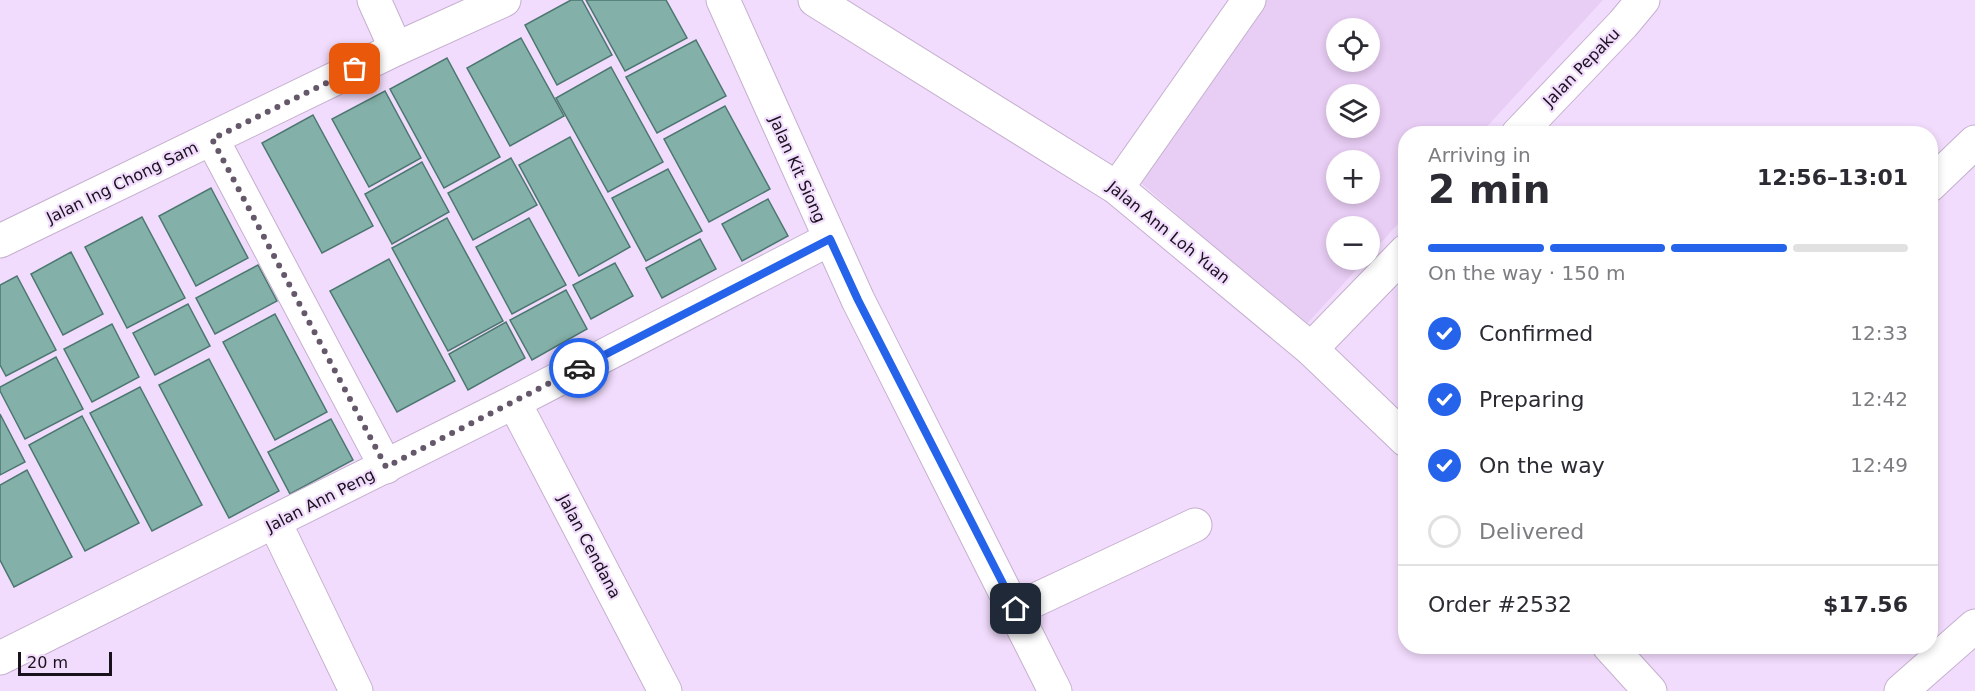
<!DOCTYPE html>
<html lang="en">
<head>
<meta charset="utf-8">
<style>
	body { margin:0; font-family:"DejaVu Sans",sans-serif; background:#f7f7f7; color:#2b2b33; height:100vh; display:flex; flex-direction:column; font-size:22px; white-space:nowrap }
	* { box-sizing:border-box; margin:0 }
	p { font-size:20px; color:#7c7c81 }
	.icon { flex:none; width:33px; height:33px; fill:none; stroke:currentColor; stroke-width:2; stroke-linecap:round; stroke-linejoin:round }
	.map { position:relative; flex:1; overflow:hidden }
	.drawer { position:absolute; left:1398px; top:126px; width:540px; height:528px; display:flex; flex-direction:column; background:#fff; border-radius:24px; box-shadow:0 3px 9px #0003 }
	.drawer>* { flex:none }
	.buttons { position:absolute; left:1326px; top:18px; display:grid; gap:12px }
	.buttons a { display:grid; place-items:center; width:54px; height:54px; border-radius:50%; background:#fff; box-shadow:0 3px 9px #0003; font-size:30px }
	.scale { position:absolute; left:18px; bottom:15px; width:94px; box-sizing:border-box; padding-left:6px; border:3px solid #19111c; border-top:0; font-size:16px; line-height:21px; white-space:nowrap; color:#19111c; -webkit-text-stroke:4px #f2dcfd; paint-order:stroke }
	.pin { position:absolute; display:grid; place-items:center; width:51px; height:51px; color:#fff; margin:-26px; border-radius:12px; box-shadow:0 3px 9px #0006 }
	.courier { position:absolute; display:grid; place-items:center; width:60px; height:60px; margin:-30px; border:4px solid #2563eb; border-radius:50%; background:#fff; color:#222; box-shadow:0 2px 8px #0007 }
	.overview em { font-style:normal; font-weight:600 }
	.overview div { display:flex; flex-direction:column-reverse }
	.overview { display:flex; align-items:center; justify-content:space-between; height:102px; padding:0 30px }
	h1 { font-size:39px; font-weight:600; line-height:45px }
	.bar { display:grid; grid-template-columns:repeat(4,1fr); gap:9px 6px; align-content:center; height:72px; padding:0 30px }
	.bar i { height:8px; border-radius:4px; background:#e1e1e2 }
	.bar .active { background:#2563eb }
	.bar p { grid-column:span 4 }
	.line { display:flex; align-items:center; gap:15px; padding:0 30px; border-top:2px solid #e1e1e2 }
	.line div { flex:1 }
	ol { padding:0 30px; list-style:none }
	li { display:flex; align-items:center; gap:18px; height:66px }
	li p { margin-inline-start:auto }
	li .icon { padding:6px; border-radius:50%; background:#2563eb; color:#fff; stroke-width:4 }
	li:last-child { color:#7c7c81 }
	li i { width:33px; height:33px; border:3px solid #e1e1e2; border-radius:50% }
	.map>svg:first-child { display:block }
</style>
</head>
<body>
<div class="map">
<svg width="1975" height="691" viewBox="0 0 1975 691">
	<rect width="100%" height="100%" fill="#f2dcfd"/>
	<path fill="#e8cdf4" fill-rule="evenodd" d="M1245 0H1603L1481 133 1406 134 1405 216 1370 255V226H1336V260H1365L1305 326 1126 170ZM1336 28H1370V62H1336ZM1336 94H1370V128H1336ZM1336 160H1370V194H1336Z"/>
	<g fill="#83b0a8" stroke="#4c7770" stroke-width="1.5">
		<polygon points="571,0 582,0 612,55 557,85 525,25"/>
		<polygon points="586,0 666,0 687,38 625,71"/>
		<polygon points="521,38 564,116 510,146 467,68"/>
		<polygon points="696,40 726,96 657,133 626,77"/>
		<polygon points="447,58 500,157 444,188 390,89"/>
		<polygon points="611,67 663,162 608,192 556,98"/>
		<polygon points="385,91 421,158 369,187 332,119"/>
		<polygon points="725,106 770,189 709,222 664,139"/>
		<polygon points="313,115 373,226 322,253 262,143"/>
		<polygon points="570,137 630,247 579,276 519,165"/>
		<polygon points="511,158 537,205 473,240 448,193"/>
		<polygon points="422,162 449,212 392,244 365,194"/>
		<polygon points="668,169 702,231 646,261 612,198"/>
		<polygon points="211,188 248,258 196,286 159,216"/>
		<polygon points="768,199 788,236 742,261 722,224"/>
		<polygon points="142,217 185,298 127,328 85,247"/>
		<polygon points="447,218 503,321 448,351 392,248"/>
		<polygon points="529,218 566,285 512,314 476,247"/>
		<polygon points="700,239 716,269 662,298 646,268"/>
		<polygon points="71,252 103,314 63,335 31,274"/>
		<polygon points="389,259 455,381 397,412 330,291"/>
		<polygon points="615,263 633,296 591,319 573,285"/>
		<polygon points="258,265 277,301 215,334 196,298"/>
		<polygon points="17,276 56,350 6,376 0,365 0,285"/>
		<polygon points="566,290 587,329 532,360 510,320"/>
		<polygon points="188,304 210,346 155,375 133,333"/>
		<polygon points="275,314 327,412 275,440 223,342"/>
		<polygon points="506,322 525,358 468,390 449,354"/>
		<polygon points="112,324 139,377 92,402 64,349"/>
		<polygon points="56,357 83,409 25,439 0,391 0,387"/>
		<polygon points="209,359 279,491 229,518 159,385"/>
		<polygon points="140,387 202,505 152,531 90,413"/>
		<polygon points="0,414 25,462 0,475"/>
		<polygon points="82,416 139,523 85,551 29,445"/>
		<polygon points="331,419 353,460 290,494 268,452"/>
		<polygon points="27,470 72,557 14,587 0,560 0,485"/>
	</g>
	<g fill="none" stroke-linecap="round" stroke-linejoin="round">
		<defs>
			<g id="minor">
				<polyline points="374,0 396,49"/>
				<polyline points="723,0 858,300 1055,691"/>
				<polyline points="815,0 1117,188 1311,349 1406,440"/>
				<polyline points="1518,134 1623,24 1643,0"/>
				<polyline points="212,139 386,467"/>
				<polyline points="1930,185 1975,142"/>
				<polyline points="1117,188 1249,0"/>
				<polyline points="0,241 396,49 504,0"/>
				<polyline points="1311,349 1406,251"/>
				<polyline points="514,402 665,691"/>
				<polyline points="275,523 356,691"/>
				<polyline points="1016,609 1195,525"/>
				<polyline points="1609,646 1650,691"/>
				<polyline points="0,658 514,402 830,239"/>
				<polyline points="1901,691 1975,626"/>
			</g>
		</defs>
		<use href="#minor" stroke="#c5b0cf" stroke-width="35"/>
		<use href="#minor" stroke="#fff" stroke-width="33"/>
	</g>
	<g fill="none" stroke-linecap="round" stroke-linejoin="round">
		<polyline stroke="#65586b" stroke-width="6" stroke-dasharray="0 10.8" points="355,69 212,139 386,467 579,368"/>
		<polyline stroke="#2563eb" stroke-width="8" points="579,368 830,239 858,300 1016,609"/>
	</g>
	<g text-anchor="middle" stroke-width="4.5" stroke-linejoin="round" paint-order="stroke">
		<g font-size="16" fill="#19111c" stroke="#f2dcfd">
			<text transform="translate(1581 67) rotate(-46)" y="6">Jalan Pepaku</text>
			<text transform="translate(798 169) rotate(66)" y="6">Jalan Kit Siong</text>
			<text transform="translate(122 182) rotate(-26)" y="6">Jalan Ing Chong Sam</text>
			<text transform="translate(1169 232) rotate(39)" y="6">Jalan Ann Loh Yuan</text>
			<text transform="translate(320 500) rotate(-27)" y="6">Jalan Ann Peng</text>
			<text transform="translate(590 546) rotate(62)" y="6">Jalan Cendana</text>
		</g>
	</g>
</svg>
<div class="buttons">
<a><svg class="icon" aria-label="locate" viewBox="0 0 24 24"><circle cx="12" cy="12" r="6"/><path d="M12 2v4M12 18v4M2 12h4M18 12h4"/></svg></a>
<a><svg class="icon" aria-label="layers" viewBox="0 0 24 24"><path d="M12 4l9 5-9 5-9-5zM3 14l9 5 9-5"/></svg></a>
<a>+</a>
<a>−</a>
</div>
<div class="scale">20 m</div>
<div class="pin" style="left:355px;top:69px;background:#ea580c"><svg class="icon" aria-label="bag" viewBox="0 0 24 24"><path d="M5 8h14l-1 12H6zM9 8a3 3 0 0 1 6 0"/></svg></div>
<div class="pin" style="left:1016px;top:609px;background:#1f2937"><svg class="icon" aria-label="home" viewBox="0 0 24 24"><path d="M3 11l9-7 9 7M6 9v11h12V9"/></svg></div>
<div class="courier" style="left:579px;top:368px"><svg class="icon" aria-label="car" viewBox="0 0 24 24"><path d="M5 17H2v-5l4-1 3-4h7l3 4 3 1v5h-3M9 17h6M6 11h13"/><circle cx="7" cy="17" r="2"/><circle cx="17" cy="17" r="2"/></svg></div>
<section class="drawer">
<div class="overview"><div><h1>2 min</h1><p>Arriving in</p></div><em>12:56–13:01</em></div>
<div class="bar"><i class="active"></i><i class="active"></i><i class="active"></i><i></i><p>On the way · 150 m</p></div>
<ol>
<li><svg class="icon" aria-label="check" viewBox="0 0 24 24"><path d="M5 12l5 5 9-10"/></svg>Confirmed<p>12:33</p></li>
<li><svg class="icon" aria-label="check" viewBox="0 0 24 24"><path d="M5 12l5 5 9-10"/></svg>Preparing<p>12:42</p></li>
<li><svg class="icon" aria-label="check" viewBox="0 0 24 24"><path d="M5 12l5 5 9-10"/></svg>On the way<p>12:49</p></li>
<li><i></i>Delivered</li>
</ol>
<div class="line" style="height:78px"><div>Order #2532</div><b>$17.56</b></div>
</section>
</div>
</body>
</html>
